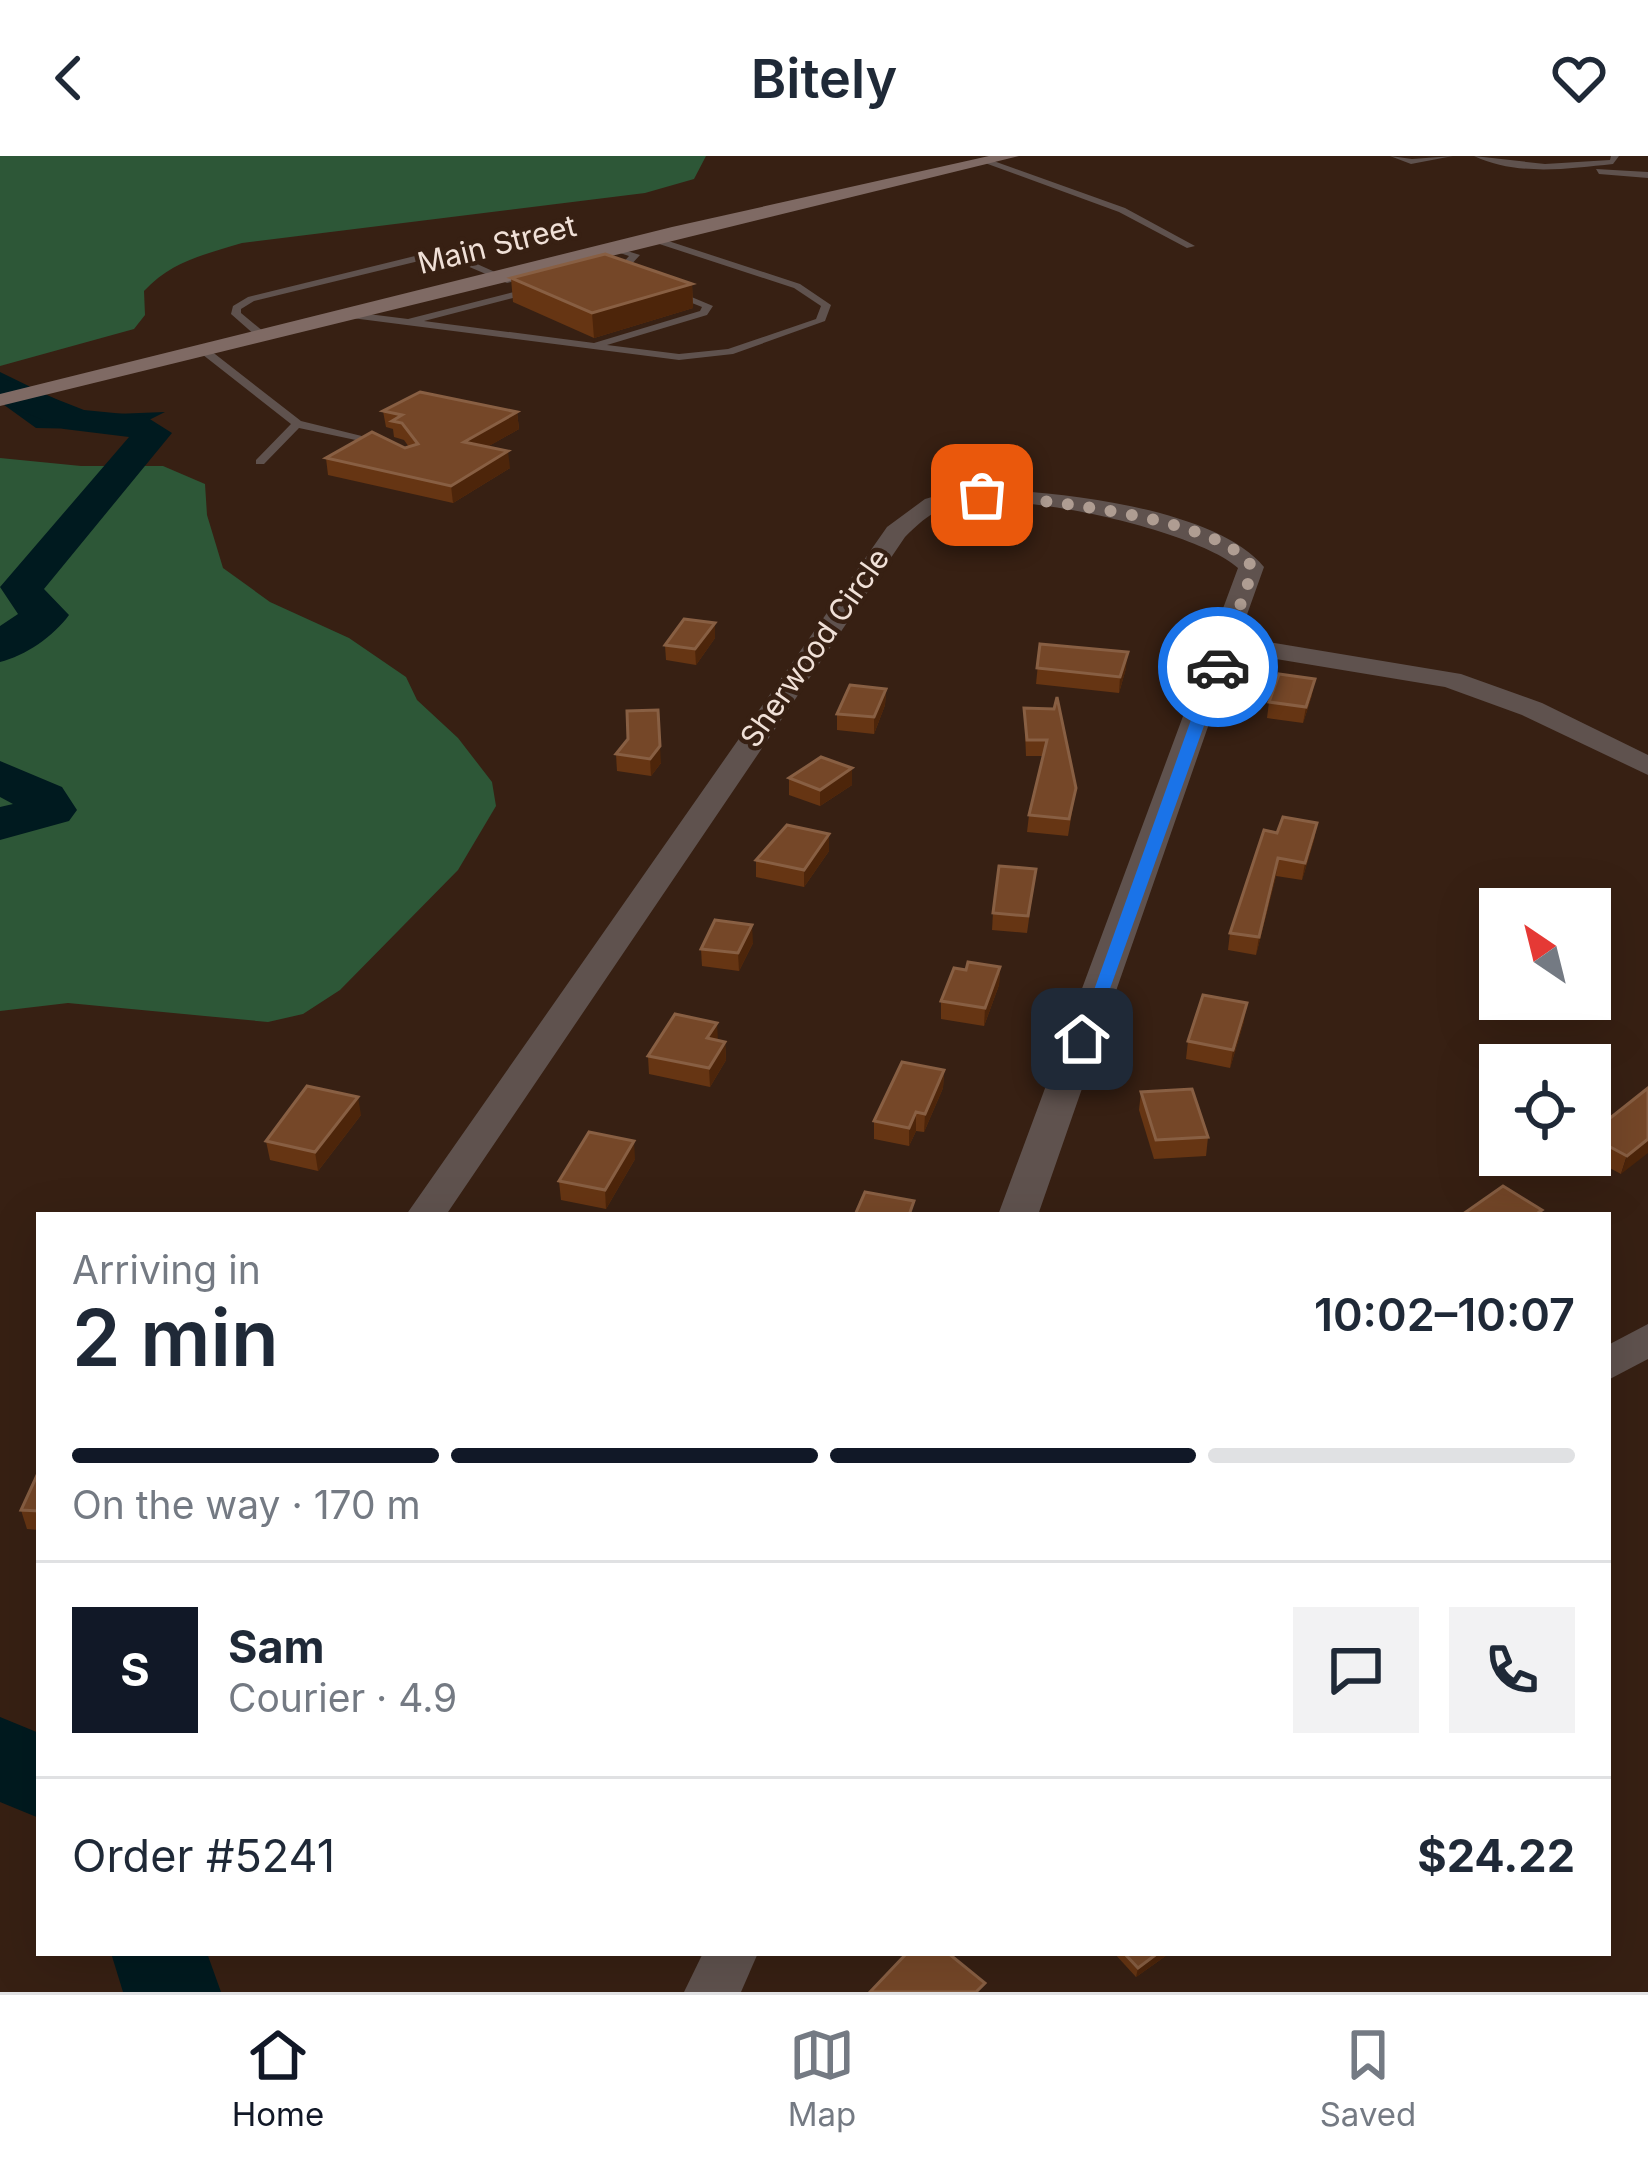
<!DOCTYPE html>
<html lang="en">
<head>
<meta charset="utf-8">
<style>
	body { margin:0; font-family:Inter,sans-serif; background:#f2f2f3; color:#1f2937; height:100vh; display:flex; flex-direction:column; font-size:45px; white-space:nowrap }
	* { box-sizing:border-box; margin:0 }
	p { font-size:39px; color:#747a83 }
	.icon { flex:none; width:66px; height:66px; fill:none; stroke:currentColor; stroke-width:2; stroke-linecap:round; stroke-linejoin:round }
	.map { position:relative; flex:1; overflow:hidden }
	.sheet { position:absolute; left:36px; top:1056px; width:1575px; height:744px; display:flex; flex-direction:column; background:#fff; border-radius:0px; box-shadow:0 12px 48px #0002 }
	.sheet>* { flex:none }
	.needle { width:78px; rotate:325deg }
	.fabs { position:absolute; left:1479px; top:732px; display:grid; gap:24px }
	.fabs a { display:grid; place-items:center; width:132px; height:132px; border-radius:0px; background:#fff; box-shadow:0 12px 48px #0002; font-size:60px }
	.pin { position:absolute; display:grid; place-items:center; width:102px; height:102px; color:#fff; margin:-51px; border-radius:24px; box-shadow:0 6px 18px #0006 }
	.courier { position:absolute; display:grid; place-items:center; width:120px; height:120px; margin:-60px; border:9px solid #1a73e8; border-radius:50%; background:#fff; color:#222; box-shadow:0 3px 15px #0007 }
	.headline em { font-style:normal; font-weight:600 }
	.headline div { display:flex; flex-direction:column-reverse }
	.headline { display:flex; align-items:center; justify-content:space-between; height:204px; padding:0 36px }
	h1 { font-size:78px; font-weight:600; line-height:90px }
	.bar { display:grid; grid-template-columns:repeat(4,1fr); gap:18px 12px; align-content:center; height:144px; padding:0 36px }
	.bar i { height:15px; border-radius:9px; background:#e0e1e3 }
	.bar .on { background:#111827 }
	.bar p { grid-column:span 4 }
	.line { display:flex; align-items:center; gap:30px; padding:0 36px; border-top:3px solid #e0e1e3 }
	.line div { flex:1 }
	.round { display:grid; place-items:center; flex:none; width:126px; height:126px; border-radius:0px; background:#f2f2f3 }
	header { display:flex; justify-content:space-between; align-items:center; height:156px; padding:0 36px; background:#fff; font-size:54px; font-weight:600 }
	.menu { display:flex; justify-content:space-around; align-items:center; height:168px; border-top:3px solid #e0e1e3; background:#fff; font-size:33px; color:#747a83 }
	.menu a { display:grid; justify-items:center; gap:6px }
	.menu .on { color:#111827 }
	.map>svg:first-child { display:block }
</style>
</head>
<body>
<header><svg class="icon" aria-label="back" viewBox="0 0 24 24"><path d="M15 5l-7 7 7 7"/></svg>Bitely<svg class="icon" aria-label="heart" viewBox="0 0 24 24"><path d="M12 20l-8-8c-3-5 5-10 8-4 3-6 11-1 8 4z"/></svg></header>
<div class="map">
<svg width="1648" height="1836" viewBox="0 0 1648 1836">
	<rect width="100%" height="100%" fill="#372013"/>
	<g fill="#2d5737">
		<path d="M0 0H706L694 23 645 37 242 87C203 99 172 105 144 135L145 159 134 173 0 210Z"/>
		<polygon points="0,302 81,310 163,310 205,328 207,359 223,412 270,446 349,482 406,521 417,544 458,582 492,626 496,650 458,714 340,834 303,858 268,866 68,847 0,855"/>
	</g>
	<polygon fill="#001a1f" points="0,216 88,259 165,256 129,274 36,272 0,246"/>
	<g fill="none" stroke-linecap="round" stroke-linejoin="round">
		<g fill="#001a1f" fill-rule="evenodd">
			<path d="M0 221 84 254 145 260 172 277 44 433 69 459C54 480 25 500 0 506V470L18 458 0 431 129 281 64 273 0 246Z"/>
			<polygon points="0,605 62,631 77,654 69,665 0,684 0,651 13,648 0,641"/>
			<polygon points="0,1561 39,1577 39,1662 0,1646"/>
			<polygon points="111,1797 207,1797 221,1836 123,1836"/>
		</g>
		<g fill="#5f524e" fill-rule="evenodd">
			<polygon points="1390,0 1412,3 1453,0 1411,8"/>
			<path d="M1474 0 1545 8 1610 4 1611 0H1619L1613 8C1567 13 1516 20 1474 0Z"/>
			<polygon points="988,3 1125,52 1195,90 1187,92 1119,56 985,7"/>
			<polygon points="1596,13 1648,16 1648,22 1599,18"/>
			<polygon points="650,79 800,128 831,149 825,165 733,198 679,204 344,161 339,158 344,155 408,163 533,131 536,132 536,136 424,165 594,187 700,155 702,151 667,137 665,135 670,132 713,150 707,159 607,189 679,198 728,193 816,163 821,150 794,132 647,84"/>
			<polygon points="608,89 640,99 628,112 603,117 603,113 622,108 629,100 608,93"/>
			<polygon points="419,99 457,99 515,125 507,127 453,104 419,105 254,145 241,153 241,157 264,176 264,180 256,180 231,158 233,150 248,141"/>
			<polygon points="198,191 206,191 301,265 390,287 384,290 299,272 264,308 256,308 256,304 291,268 198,195"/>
		</g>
		<g fill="#5f524e" fill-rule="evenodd">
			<path d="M960 333C1037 332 1214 349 1264 411L1239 481 1461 518 1542 547 1648 599V619L1522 559 1445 531 1234 496 1038 1059H998L1238 412C1195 373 1006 332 951 349 932 355 918 368 905 381L446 1059H406L887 371 925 343Z"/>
			<polygon points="1648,1168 1648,1203 1608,1224 1608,1189"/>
			<polygon points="703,1797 758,1797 741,1836 684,1836"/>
		</g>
		<polygon fill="#7f6a64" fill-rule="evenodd" points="989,0 1019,0 0,250 0,238 672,71"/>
	</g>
	<g fill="#663513">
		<polygon points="511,122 692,128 693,152 594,182 513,146"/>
		<polygon points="383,255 517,256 519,273 487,291 510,312 453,347 328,319 326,302 409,291 404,284 394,281 393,273 386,271"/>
		<polygon points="715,482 696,509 666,504 665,489"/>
		<polygon points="1040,488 1126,512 1119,537 1036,528"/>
		<polygon points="886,533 885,549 874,578 837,574 837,558"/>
		<polygon points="1312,539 1303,567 1267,562 1269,546"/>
		<polygon points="1024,552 1054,553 1076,632 1068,680 1027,676 1029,659 1043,600 1026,600"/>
		<polygon points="628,583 661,607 651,620 617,615 616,598"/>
		<polygon points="852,612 852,629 820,650 789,639 789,622"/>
		<polygon points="1317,667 1314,684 1302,724 1276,720 1256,799 1228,794 1230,777 1277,677"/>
		<polygon points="829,678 829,695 804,731 756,721 756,704"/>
		<polygon points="1036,713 1027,777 992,774 993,757"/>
		<polygon points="753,787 739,815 702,810 701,793"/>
		<polygon points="1000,811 999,829 984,870 941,863 941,845 966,814"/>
		<polygon points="1244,865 1230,912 1186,903 1188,885"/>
		<polygon points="718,885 725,886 726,904 710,931 649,918 648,900"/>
		<polygon points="944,914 943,932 924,976 916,975 909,990 874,983 874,965"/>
		<polygon points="1648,932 1621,1018 1585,999 1590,999 1590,978"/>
		<polygon points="1141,936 1208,981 1206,1000 1154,1003 1139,954"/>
		<polygon points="361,959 318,1015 270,1004 266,985"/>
		<polygon points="635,1003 606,1053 561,1044 559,1025"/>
		<polygon points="39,1315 39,1374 27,1373 21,1354"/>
		<polygon points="1114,1797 1167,1797 1167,1799 1136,1821"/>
	</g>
	<g fill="#4d250a">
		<polygon points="692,128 693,152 594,182 592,157"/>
		<polygon points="517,256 519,273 466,303 464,286"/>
		<polygon points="508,295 510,312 453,347 451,330"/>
		<polygon points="715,467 715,482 696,509 695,493"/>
		<polygon points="1128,496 1126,512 1119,537 1120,521"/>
		<polygon points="1315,523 1312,539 1303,567 1306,551"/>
		<polygon points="886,533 885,549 874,578 874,561"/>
		<polygon points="660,590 661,607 651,620 650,603"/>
		<polygon points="852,612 852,629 820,650 820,634"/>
		<polygon points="1317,667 1314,684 1302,724 1305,707"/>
		<polygon points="829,678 829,695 804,731 804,714"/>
		<polygon points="1278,702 1276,720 1256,799 1259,781"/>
		<polygon points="752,769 753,787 739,815 738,797"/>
		<polygon points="1000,811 999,829 984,870 985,852"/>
		<polygon points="1247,847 1244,865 1230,912 1233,894"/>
		<polygon points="717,867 718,885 707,882"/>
		<polygon points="725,886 726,904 710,931 709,912"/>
		<polygon points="944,914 943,932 924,976 925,958"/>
		<polygon points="358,941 361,959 318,1015 315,996"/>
		<polygon points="916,956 916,975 909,990 909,972"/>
		<polygon points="1648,983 1648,997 1621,1018 1627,1000"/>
		<polygon points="634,985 635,1003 606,1053 605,1034"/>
		<polygon points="1158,1797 1167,1797 1167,1799 1136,1821 1138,1812"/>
	</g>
	<g fill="#754728" stroke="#885f43" stroke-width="3">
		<polygon points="605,98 692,128 592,157 511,122"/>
		<polygon points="420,236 517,256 464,286 508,295 451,330 326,302 372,276 405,292 418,288 402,267 392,265 402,259 383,255"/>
		<polygon points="684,463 715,467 695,493 665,489"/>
		<polygon points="1040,488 1128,496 1120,521 1037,512"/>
		<polygon points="1279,518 1315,523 1306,551 1269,546"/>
		<polygon points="850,529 886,533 874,561 837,558"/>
		<polygon points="1057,541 1076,632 1069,663 1029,659 1047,584 1027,584 1024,552 1054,553"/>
		<polygon points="658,554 660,590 650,603 616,598 628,583 627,555"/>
		<polygon points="821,601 852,612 820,634 789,622"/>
		<polygon points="1283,661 1317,667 1305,707 1278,702 1259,781 1230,777 1264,674 1277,677"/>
		<polygon points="787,669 829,678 804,714 756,704"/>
		<polygon points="999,710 1036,713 1028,760 993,757"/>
		<polygon points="715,764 752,769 738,797 701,793"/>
		<polygon points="968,806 1000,811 985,852 941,845 954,812 966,814"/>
		<polygon points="1203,839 1247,847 1233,894 1188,885"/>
		<polygon points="675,858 717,867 707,882 725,886 709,912 648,900"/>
		<polygon points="902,906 944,914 925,958 916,956 909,972 874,965"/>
		<polygon points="307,930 358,941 315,996 266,985"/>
		<polygon points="1648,932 1648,983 1627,1000 1590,980 1590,978"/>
		<polygon points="1192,933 1208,981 1156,984 1141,936"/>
		<polygon points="589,976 634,985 605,1034 559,1025"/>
		<polygon points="1503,1030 1542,1054 1535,1059 1463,1058"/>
		<polygon points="865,1036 914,1045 909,1059 855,1059"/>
		<polygon points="39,1315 39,1355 21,1354"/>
		<polygon points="907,1797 948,1797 985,1827 976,1836 870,1836"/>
		<polygon points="1124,1797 1158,1797 1138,1812"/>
	</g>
	<polygon fill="#1a73e8" points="1218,507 1225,511 1092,883 1075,887 1210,511"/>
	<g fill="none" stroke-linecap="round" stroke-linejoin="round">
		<path stroke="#af9d92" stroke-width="12" stroke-dasharray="0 21.6" d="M982 339C1040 344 1222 361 1252 411L1250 422 1218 511"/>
	</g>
	<g text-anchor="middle" stroke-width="9" stroke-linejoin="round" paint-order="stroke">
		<g font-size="30" fill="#f0e0d7" stroke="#372013">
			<text transform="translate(497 89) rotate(-14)" y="10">Main Street</text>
			<text transform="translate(815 492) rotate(-55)" y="10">Sherwood Circle</text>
		</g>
	</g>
</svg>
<div class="fabs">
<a><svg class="needle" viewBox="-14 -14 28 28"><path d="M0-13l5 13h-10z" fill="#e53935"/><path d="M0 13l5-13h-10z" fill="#747a83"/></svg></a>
<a><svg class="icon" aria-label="locate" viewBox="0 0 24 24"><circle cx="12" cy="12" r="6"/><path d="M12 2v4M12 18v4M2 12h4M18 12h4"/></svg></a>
</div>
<div class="pin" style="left:982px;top:339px;background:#ea580c"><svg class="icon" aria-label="bag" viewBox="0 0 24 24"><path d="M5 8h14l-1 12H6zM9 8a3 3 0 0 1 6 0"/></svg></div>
<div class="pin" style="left:1082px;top:883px;background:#1f2937"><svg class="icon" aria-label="home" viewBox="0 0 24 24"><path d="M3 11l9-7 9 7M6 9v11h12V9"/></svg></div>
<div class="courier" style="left:1218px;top:511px"><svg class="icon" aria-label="car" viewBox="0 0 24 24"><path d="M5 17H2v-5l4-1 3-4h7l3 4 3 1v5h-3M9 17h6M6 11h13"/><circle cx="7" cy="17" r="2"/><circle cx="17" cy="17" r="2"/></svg></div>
<section class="sheet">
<div class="headline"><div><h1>2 min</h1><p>Arriving in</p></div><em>10:02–10:07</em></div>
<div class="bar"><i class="on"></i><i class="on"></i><i class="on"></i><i></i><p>On the way · 170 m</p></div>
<div class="line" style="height:216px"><b class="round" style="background:#111827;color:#fff">S</b><div><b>Sam</b><p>Courier · 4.9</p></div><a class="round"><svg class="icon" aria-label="chat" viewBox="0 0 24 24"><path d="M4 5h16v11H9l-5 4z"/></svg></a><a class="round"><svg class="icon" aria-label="phone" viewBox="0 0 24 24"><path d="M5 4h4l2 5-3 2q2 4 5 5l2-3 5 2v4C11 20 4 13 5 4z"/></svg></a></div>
<div class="line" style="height:156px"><div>Order #5241</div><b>$24.22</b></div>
</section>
</div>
<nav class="menu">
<a class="on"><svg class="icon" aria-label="home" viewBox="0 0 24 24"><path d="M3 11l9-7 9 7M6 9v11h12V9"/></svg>Home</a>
<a><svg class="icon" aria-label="map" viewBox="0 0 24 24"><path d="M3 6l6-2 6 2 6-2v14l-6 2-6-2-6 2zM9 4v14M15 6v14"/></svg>Map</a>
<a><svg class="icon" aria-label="saved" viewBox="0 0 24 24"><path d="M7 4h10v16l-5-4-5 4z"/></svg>Saved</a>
</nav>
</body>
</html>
